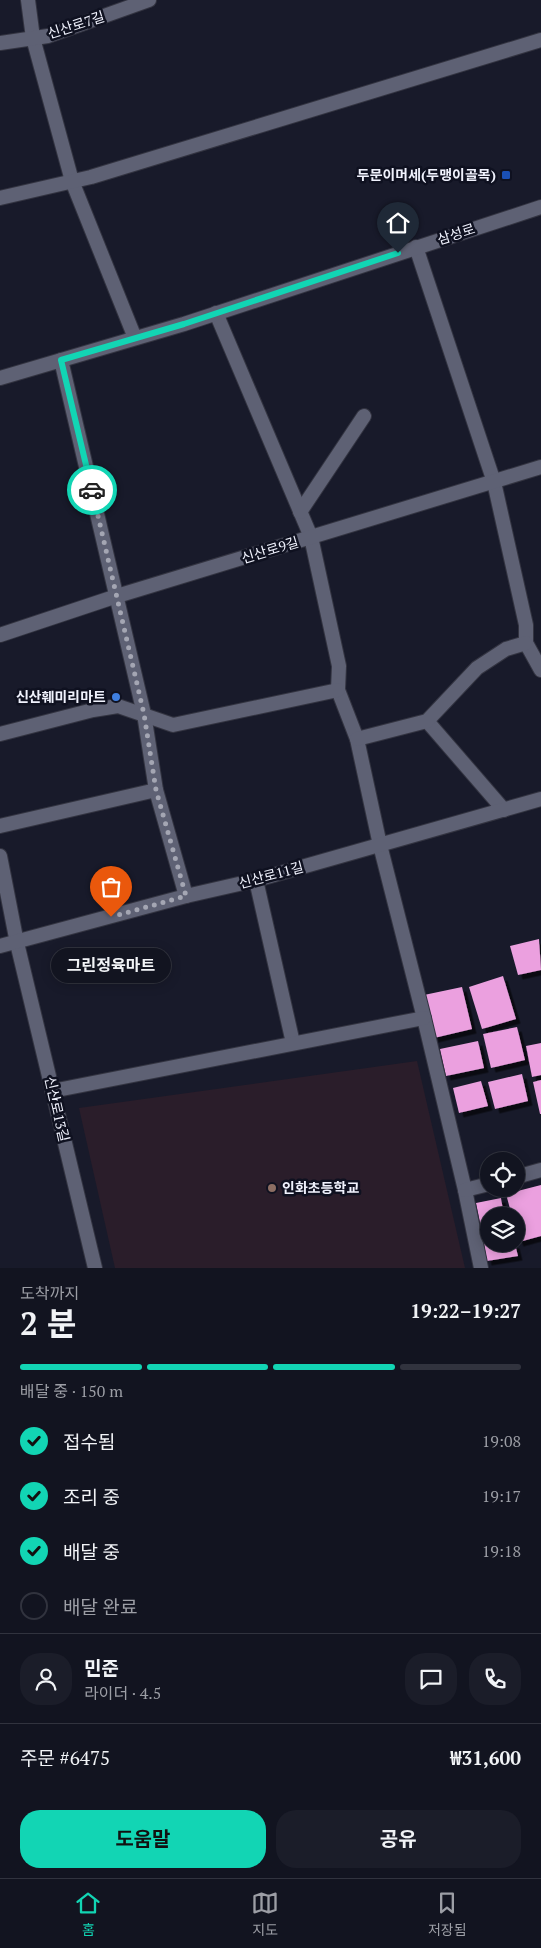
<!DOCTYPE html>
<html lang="ko">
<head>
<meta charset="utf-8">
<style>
	body { margin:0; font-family:"PT Serif","Noto Sans KR",serif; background:#1b1d29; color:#f1f3f6; height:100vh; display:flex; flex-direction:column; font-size:19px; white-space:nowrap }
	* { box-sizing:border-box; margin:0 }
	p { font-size:16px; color:#9c9ea5 }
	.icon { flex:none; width:28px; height:28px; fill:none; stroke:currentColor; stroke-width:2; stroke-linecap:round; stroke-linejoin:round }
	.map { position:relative; height:1268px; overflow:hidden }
	.details { display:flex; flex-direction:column; background:#121420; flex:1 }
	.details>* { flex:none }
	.buttons { position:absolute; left:480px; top:1152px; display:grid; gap:10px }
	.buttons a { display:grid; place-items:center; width:45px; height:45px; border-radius:50%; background:#121420; box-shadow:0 2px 12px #0003,0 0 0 1px #31333e; font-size:25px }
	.pin { position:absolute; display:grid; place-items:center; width:42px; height:42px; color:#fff; margin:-51px -21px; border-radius:50% 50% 50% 0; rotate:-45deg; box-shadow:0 0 5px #0007 }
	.pin .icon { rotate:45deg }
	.courier { position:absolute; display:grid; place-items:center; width:50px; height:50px; margin:-25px; border:4px solid #12d5b4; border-radius:50%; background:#fff; color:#222; box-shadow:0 1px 6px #0007 }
	.bubble { position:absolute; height:35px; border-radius:18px; background:#121420; box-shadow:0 2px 12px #0003,0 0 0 1px #31333e; font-size:16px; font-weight:700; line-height:35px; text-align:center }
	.summary em { font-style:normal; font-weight:700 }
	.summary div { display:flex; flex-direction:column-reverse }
	.summary { display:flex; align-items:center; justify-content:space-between; height:85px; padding:0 20px }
	h1 { font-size:32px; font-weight:700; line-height:38px }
	.bar { display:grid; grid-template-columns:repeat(4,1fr); gap:8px 5px; align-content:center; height:60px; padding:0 20px }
	.bar i { height:6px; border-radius:4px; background:#31333e }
	.bar .active { background:#12d5b4 }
	.bar p { grid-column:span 4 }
	.line { display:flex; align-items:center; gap:12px; padding:0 20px; border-top:1px solid #31333e }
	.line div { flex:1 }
	.round { display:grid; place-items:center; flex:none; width:52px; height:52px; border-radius:20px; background:#1b1d29 }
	ol { padding:0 20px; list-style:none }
	li { display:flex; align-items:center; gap:15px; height:55px }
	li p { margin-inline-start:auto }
	li .icon { padding:5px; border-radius:50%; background:#12d5b4; color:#111; stroke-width:4 }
	li:last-child { color:#9c9ea5 }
	li i { width:28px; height:28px; border:2px solid #31333e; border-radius:50% }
	.button { display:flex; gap:10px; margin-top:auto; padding:10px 20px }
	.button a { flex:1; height:58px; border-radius:20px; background:#12d5b4; color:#111; font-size:20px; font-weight:700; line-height:58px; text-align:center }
	.button a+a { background:#1b1d29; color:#f1f3f6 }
	.tabs { display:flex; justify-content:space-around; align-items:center; height:70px; border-top:1px solid #31333e; background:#121420; font-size:14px; color:#9c9ea5 }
	.tabs a { display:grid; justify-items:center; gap:2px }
	.tabs .active { color:#12d5b4 }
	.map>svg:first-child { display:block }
</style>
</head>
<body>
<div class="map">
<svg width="541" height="1268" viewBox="0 0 541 1268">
	<defs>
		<filter id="shadow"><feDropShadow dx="4.5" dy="4.5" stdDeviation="0" flood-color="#0009"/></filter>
	</defs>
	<rect width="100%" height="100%" fill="#181a2a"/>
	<polygon fill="#2a1d2a" points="417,1061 465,1268 115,1268 79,1108"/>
	<g fill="#eba0df" filter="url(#shadow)">
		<polygon points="539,939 541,970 518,975 510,946"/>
		<polygon points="503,976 516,1019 482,1029 469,987"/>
		<polygon points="462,987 472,1029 434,1038 424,995"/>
		<polygon points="517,1027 525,1060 491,1068 483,1034"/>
		<polygon points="478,1041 484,1068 446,1076 440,1049"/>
		<polygon points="541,1043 541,1075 532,1077 526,1046"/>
		<polygon points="522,1074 528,1101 495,1109 488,1082"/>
		<polygon points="541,1080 541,1114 540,1114 533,1082"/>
		<polygon points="481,1081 488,1106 459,1113 453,1088"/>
		<polygon points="541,1185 541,1236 519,1242 516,1233 516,1216 512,1216 506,1194"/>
		<polygon points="501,1198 504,1216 489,1216 489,1231 482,1232 476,1203"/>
		<polygon points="489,1237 489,1244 515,1244 518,1256 487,1261 483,1238"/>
	</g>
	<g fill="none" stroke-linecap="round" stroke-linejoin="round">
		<defs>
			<g id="minor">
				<polyline points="28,0 33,38 72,181 135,338"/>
				<polyline points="0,43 48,36 149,0"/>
				<polyline points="0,198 91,177 541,40"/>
				<polyline points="416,247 494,482 526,625 526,643 541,670"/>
				<polyline points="216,313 311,537 339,666 338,690 357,739 380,845 424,1018 465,1190 481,1268"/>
				<polyline points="61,360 144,714 156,790 186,896"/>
				<polyline points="300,512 364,416"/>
				<polyline points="0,635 117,596 541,467"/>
				<polyline points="427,721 504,810"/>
				<polyline points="0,734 93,710 118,706 173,725 338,690"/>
				<polyline points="357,739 427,721 477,668 506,649 526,643"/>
				<polyline points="0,826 156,790"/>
				<polyline points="0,856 17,943 95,1268"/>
				<polyline points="256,880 293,1043"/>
				<polyline points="0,946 186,896 256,880 541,799"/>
				<polyline points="52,1091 424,1018"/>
				<polyline points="516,1177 541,1170"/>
				<polyline points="465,1190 489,1184"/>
			</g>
			<polyline id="tertiary" points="0,378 184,324 541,207"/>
		</defs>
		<use href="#minor" stroke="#333441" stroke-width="16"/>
		<use href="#tertiary" stroke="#333441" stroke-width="16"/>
		<use href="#minor" stroke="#5e6174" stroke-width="14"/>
		<use href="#tertiary" stroke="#5e6174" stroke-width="14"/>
	</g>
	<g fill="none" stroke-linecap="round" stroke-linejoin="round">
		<polyline stroke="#a4a6b3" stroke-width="5" stroke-dasharray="0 9" points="92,490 144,714 156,790 186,896 111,917"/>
		<polyline stroke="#12d5b4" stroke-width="6" points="92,490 61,360 184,324 398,253"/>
	</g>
	<rect fill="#1a4fb4" stroke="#0f1120" stroke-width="2" x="501" y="170" width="10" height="10" rx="2.5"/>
	<circle fill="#3f7fe0" stroke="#0f1120" stroke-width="2" cx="116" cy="697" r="5"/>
	<circle fill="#8d6e63" stroke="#0f1120" stroke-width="2" cx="272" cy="1188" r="5"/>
	<g text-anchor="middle" stroke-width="5" stroke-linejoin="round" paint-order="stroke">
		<g font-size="14" fill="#f0f2fd" stroke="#0f1120">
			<text transform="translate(76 25) rotate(-18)" y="5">신산로7길</text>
			<text transform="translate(456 234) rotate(-18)" y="5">삼성로</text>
			<text transform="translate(270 550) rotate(-17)" y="5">신산로9길</text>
			<text transform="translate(271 875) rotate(-15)" y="5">신산로11길</text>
			<text transform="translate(57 1109) rotate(77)" y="5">신산로13길</text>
		</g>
		<g font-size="14" font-weight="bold" fill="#f0f2fd" stroke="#0f1120" text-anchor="end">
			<text x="496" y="180">두문이머세(두맹이골목)</text>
			<text x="106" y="702">신산훼미리마트</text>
			<text x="282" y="1193" text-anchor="start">인화초등학교</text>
		</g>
	</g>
</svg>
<div class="buttons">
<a><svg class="icon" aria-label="locate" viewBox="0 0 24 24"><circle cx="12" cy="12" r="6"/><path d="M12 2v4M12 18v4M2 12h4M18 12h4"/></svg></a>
<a><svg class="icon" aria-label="layers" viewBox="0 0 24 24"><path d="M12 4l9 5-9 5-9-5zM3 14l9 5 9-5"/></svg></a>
</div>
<div class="pin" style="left:111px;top:917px;background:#ea580c"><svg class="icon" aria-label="bag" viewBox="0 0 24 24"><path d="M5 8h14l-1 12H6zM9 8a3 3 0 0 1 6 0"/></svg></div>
<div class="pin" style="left:398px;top:253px;background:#1f2937"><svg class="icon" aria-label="home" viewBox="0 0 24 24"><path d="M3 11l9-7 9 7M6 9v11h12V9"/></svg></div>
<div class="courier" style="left:92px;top:490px"><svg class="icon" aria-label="car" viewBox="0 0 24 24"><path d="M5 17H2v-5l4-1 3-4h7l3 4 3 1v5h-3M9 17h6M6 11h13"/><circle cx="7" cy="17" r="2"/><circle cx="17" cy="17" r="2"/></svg></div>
<div class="bubble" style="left:51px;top:948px;width:120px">그린정육마트</div>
</div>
<section class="details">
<div class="summary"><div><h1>2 분</h1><p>도착까지</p></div><em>19:22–19:27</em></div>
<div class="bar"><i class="active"></i><i class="active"></i><i class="active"></i><i></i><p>배달 중 · 150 m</p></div>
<ol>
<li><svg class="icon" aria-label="check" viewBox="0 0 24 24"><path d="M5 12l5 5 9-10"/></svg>접수됨<p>19:08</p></li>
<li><svg class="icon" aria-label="check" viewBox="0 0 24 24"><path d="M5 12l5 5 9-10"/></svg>조리 중<p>19:17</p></li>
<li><svg class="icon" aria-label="check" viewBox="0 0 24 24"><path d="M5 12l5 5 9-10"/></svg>배달 중<p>19:18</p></li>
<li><i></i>배달 완료</li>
</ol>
<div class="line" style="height:90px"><a class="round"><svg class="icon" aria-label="person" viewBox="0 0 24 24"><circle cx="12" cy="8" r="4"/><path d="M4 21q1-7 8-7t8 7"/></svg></a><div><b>민준</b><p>라이더 · 4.5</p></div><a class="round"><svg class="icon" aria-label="chat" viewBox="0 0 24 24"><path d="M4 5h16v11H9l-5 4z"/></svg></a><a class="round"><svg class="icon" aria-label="phone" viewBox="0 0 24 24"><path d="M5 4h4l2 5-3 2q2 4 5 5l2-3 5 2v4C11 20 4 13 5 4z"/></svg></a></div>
<div class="line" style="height:65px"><div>주문 #6475</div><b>₩31,600</b></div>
<div class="button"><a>도움말</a><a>공유</a></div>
</section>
<nav class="tabs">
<a class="active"><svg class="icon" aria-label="home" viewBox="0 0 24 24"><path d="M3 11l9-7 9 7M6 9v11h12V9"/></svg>홈</a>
<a><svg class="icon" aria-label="map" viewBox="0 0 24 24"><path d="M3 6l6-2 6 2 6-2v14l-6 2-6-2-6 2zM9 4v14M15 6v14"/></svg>지도</a>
<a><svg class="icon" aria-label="saved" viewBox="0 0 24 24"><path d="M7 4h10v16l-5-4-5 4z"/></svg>저장됨</a>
</nav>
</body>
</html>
